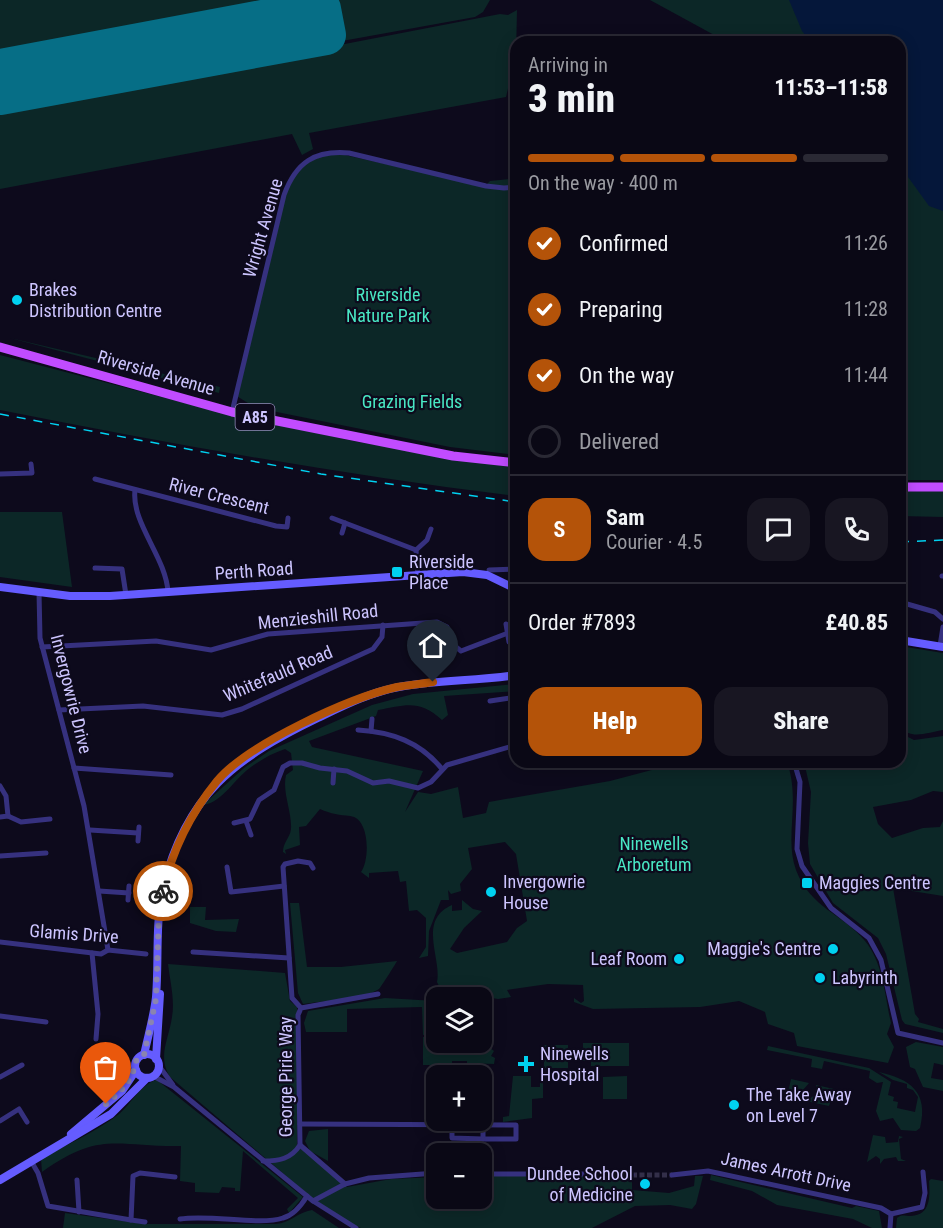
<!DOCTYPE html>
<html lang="en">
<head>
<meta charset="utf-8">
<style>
	body { margin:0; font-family:"Roboto Condensed",sans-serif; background:#181622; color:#f1f3f6; height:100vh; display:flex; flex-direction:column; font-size:22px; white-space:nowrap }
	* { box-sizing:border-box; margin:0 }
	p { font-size:20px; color:#999aa0 }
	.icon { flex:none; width:33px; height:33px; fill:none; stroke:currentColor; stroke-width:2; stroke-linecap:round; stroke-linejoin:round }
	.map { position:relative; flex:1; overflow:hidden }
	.details { position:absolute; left:510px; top:36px; width:396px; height:732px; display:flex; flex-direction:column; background:#0a0815; border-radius:18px; box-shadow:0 3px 15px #0003,0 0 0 2px #2a2934 }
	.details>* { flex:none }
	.fabs { position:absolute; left:426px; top:987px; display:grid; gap:12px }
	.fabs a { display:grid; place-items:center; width:66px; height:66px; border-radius:12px; background:#0a0815; box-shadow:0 3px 15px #0003,0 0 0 2px #2a2934; font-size:30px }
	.pin { position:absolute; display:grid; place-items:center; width:51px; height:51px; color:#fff; margin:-62px -26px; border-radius:50% 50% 50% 0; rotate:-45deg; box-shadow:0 0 6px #0007 }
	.pin .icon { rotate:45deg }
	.courier { position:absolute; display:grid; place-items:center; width:60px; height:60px; margin:-30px; border:4px solid #b45309; border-radius:50%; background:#fff; color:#222; box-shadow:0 2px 8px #0007 }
	.head em { font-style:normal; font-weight:800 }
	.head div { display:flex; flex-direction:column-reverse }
	.head { display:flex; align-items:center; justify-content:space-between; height:102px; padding:0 18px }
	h1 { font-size:39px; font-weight:800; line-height:45px }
	.bar { display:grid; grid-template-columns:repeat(4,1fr); gap:9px 6px; align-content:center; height:72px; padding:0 18px }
	.bar i { height:8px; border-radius:4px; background:#2a2934 }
	.bar .on { background:#b45309 }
	.bar p { grid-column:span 4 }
	.line { display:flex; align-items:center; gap:15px; padding:0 18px; border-top:2px solid #2a2934 }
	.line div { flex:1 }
	.round { display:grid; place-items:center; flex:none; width:63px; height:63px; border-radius:18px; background:#181622 }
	ol { padding:0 18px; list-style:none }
	li { display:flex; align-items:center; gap:18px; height:66px }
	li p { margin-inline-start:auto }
	li .icon { padding:6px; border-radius:50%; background:#b45309; color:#fff; stroke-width:4 }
	li:last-child { color:#999aa0 }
	li i { width:33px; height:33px; border:3px solid #2a2934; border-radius:50% }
	.primary-button { display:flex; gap:12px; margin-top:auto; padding:12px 18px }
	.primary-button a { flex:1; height:69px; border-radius:18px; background:#b45309; color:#fff; font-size:24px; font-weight:800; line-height:69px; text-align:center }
	.primary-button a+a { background:#181622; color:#f1f3f6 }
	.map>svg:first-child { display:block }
</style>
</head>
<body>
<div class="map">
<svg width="943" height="1228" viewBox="0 0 943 1228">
	<rect width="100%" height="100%" fill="#0d0a1c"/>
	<g fill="#0c2727">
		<polygon points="0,0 490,0 483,12 475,17 331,43 324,7 0,67"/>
		<polygon points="650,0 943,0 943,480 900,480 900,42 727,42"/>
		<polygon points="517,10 516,55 506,97 309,133 313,149 302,155 292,134 0,189 0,96 31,90 41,97 66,92 66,86 69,83 277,43 293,54 500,14 508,15"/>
		<polygon points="331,152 485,186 490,181 511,179 516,169 516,455 450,447 262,409 261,411 235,395 284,195 302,165"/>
		<polygon points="10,338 220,387 219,393"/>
		<path d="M0 355 227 414 358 442 516 468V496C343 475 171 444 0 410Z"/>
		<polygon points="900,491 943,491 943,517 900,516"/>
		<polygon points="0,512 62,512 72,587 0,577"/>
		<path d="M900 646 943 653V730C929 732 909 741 901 726Z"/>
		<path d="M516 684V691L444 696 448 715 442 720C420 699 405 705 378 710L376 716 309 741 312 747 423 771 405 812 418 792 431 794 458 787 463 818 486 813 489 802 610 781 682 762H787C801 801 784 837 796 870 811 909 842 913 865 941 883 962 885 997 891 1023L887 1034 894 1047 888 1063 797 1046 794 1033 768 1024 765 1012 739 1001 700 1007 593 1009 574 1002V998L581 1003 584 1001 583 985 548 984 507 990 511 997 498 999 441 990 437 982C442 959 417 920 452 905V911L462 910V900L473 909 482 911 464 928 450 949 457 953 507 942 517 928 527 921 516 854 505 842 468 848 472 869 460 884 461 891 451 894 448 890 449 900H441L429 931 428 956 419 958 426 947V918L417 910 409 911 406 881 400 882 398 871 369 873V878L361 872C370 860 370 818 350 816 340 815 331 814 320 809L306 826 299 827 300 845 285 850 286 854 283 852C283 842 290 838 291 829 292 811 282 793 286 775L293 770 291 753 285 749C273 753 262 759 251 767 235 778 222 803 203 805L244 768 269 751 372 705 413 694Z"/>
		<polygon points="900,733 914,740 943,736 943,792 933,791 911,800 873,807 878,824 892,838 923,828 940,827 943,821 943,896 893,888 915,1014 919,1019 918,1022 943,1029 943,1033 905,1024 902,1020 886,954 878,938 833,903 810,864 808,843 811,792 804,762 900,762"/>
		<path d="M290 903H299L307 967H341L397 961C395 965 381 987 379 989 364 999 322 1001 303 1004L298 993Z"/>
		<polygon points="190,907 206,907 205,920 239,919 236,932 216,931 190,923"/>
		<path d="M168 964 285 973 290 1001 297 1007V1145L347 1187 391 1179 436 1177V1198H482V1176H632V1190L669 1193 694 1186 695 1176H703L696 1204 692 1209 670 1205 635 1206 592 1228H361L349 1223 312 1198 170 1077C157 1056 169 1039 172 1017 175 1000 170 981 168 964Z"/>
		<polygon points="385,998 436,1001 436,1033 423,1035 422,1007 347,1009 347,1032 306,1032 304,1023 308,1011"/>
		<polygon points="423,1037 430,1037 430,1044 482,1042 494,1051 491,1056 495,1058 494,1064 467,1063 467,1061 452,1061 452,1065 423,1065"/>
		<polygon points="916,1042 943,1047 943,1065 934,1063 931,1078 943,1080 943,1091 923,1087 915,1069 910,1067 906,1047"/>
		<polygon points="583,1043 629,1043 629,1066 591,1066 591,1061 583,1061"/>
		<rect x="544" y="1045" width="24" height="23"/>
		<path d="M768 1046 869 1068 891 1082 888 1095 894 1097 893 1101 898 1102 897 1108 915 1112 918 1097 913 1090 907 1088V1084L893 1080 879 1072C910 1079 929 1092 920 1128L916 1131 901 1130 893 1118 880 1121 876 1111 883 1082 877 1083 869 1078 870 1071 824 1061 822 1069 811 1067 812 1059 767 1050Z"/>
		<polygon points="540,1074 543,1074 543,1098 532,1099 532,1118 503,1122 503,1117 509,1116 513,1076 531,1076 531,1087 540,1087"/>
		<polygon points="627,1076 627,1099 603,1099 603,1077"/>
		<polygon points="791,1079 809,1083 803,1090 809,1099 818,1093 816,1085 834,1089 829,1106 787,1097"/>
		<path d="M157 1080 303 1197 289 1213 287 1209 298 1198 243 1151 240 1191H235V1188L222 1187 219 1193 195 1192V1183L180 1181 181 1146C117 1147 100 1130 42 1172L41 1159C67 1144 96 1132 119 1114 130 1105 143 1082 157 1080Z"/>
		<polygon points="328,1129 328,1161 310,1151 305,1141 309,1131"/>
		<polygon points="873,1135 885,1137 886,1143 898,1142 899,1136 903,1137 899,1139 901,1159 906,1161 898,1161 896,1157 884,1159 880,1164 880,1159 876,1156 867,1162"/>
		<polygon points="711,1175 852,1208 856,1206 879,1211 882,1228 872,1228 853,1219 777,1205 752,1191 710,1180"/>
		<path d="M931 1179 943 1181V1228H896L897 1218C902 1214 904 1216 911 1216 931 1215 930 1196 929 1181Z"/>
		<path d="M312 1210 339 1228H63L65 1213 144 1224H276C290 1223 298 1212 312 1210Z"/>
	</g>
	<polygon fill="#05173a" points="789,0 943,0 943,211 929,206 900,166 900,42 811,42 802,31"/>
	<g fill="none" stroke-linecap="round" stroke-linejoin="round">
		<polyline stroke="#066e86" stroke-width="40" points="0,69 321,9 326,35 0,95"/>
		<polyline stroke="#332f49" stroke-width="5" stroke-dasharray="5 2.5" stroke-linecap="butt" points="632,1175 672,1175"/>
		<g stroke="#36317f" stroke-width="5">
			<path d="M232 412 284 195C296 162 315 150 349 153L486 186 504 188 516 187"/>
			<polyline points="0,474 32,473 31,464"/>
			<polyline points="95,479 276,526 287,527 288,518"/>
			<path d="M135 490C131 523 166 557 168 592"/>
			<polyline points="332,518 416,550 427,540 431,529"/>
			<polyline points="342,533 345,523"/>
			<polyline points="416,550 418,575"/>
			<polyline points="95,568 122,569 126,595"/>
			<polyline points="489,570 516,569"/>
			<polyline points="942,576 943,576"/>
			<polyline points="39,592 40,638 84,806 108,950"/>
			<polyline points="900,602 935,612 943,619"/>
			<polyline points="506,624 509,642"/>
			<polyline points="940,646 943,627"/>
			<polyline points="42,647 156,641 211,650 268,634 437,622 447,627 456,647 461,651 508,633"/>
			<polyline points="510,699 516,714"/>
			<polyline points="490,701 516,697"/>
			<polyline points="59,710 143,706 222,715 242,709 373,649 382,637 383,625"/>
			<path d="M358 730C392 732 420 742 442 769"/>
			<polyline points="371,731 372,719"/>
			<polyline points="794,762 800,782 797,849 802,866 831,908 869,938 881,960 898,1033 943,1043"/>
			<polyline points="74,768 171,775"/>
			<polyline points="333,783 334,769"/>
			<polyline points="0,786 6,796 8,816 0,817"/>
			<polyline points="8,816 21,822 50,819"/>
			<polyline points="246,821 251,835"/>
			<polyline points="234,823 250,819 259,800 274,790 283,767 290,763 302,763 320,768 347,771 373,783 389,781 418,788 431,782 447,765 516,745"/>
			<polyline points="90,830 138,833"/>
			<polyline points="138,841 139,827"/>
			<polyline points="0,856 46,853"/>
			<polyline points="227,867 231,892 284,886"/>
			<polyline points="99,891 129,893"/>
			<polyline points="128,900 129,886"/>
			<polyline points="0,942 101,954 108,950 146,954"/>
			<polyline points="193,952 289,958"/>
			<polyline points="92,953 98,1014 96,1039"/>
			<polyline points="301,1008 292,998 283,867 285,864 298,861 310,863 313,868"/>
			<polyline points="0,1016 46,1022"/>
			<polyline points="159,1066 173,1085"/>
			<polyline points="153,1076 174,1087 313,1201 356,1228"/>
			<polyline points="0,1077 22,1065"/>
			<polyline points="430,1095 431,1124"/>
			<polyline points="487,1096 487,1124"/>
			<polyline points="0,1121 19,1109 27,1122"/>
			<path d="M300 1124C372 1124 444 1124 516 1125V1139H483V1124"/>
			<polyline points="452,1124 452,1138 483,1139"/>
			<polyline points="300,1145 345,1184"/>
			<polyline points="31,1161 38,1173 48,1206 131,1220 133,1176 140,1173 175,1177"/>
			<path d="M263 1161C279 1161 291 1159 300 1145L298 1015 301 1008 378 994"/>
			<polyline points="482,1174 589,1174"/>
			<polyline points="592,1174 632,1175"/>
			<polyline points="672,1175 708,1171 881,1208 891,1214"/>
			<polyline points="77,1180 79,1212"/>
			<polyline points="313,1201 345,1184 369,1178 436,1173"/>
			<polyline points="891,1214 922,1207 925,1193 923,1172"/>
			<path d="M180 1219C211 1214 259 1226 283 1218 294 1215 301 1206 307 1196"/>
			<polyline points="131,1220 145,1222"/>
			<polyline points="890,1228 891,1214"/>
		</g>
		<g stroke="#655cff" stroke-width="8">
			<polyline points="0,587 70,596 110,596 463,572 487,575 516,589"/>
			<polyline points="900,640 943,647"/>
			<circle cx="147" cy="1066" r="12"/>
			<path d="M144 1055C148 1036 154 1016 156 997 159 961 155 924 163 888 186 794 235 758 318 718 343 706 371 692 399 687 437 680 477 681 516 675"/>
			<polyline points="156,1059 160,994"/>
			<polyline points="71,1134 122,1091 136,1070"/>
			<polyline points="0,1180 111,1114 147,1078"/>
		</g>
		<g stroke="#c14cff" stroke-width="9">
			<polyline points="0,347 232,412 453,456 516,463"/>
			<polyline points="900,487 943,487"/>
		</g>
		<g stroke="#00d1f0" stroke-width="1.5" stroke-dasharray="9 8" stroke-linecap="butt">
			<polyline points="0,414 321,474 516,502"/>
			<polyline points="900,542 943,540"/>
		</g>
	</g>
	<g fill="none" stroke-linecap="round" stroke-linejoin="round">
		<path stroke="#8a84b0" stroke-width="6" stroke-dasharray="0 10.8" d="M106 1104C123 1090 132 1081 136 1061L144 1055 156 999 159 912 163 891"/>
		<path stroke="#b45309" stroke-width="8" d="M163 891C172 851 191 813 217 781 248 744 349 698 397 687 409 685 421 684 433 682"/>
	</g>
	<g fill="#00d1f0" stroke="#0d0a1c" stroke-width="2">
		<circle cx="17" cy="300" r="6"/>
		<rect x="391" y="566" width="12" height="12" rx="3"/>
		<rect x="801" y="877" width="12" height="12" rx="3"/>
		<circle cx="491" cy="892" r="6"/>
		<circle cx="833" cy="949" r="6"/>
		<circle cx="679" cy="959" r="6"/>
		<circle cx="820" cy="978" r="6"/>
		<path d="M523 1055h6v6h6v6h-6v6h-6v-6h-6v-6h6z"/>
		<circle cx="734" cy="1105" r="6"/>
		<circle cx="645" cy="1184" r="6"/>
	</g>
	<g text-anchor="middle" stroke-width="4.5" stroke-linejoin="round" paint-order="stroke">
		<rect fill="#0d0a1c" stroke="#938dbb" stroke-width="1.5" x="235.5" y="404" width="39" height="26" rx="4.5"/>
		<g font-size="16" font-weight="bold" fill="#cdc5ff">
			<text x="255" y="423">A85</text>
		</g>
		<g font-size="18" fill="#cdc5ff" stroke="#0d0a1c">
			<text transform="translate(263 228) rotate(-74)" y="6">Wright Avenue</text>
			<text transform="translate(156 373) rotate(16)" y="6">Riverside Avenue</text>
			<text transform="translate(219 496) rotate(14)" y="6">River Crescent</text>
			<text transform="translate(254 571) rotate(-4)" y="6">Perth Road</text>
			<text transform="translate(318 617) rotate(-6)" y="6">Menzieshill Road</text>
			<text transform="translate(278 674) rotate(-23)" y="6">Whitefauld Road</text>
			<text transform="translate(71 694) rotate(76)" y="6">Invergowrie Drive</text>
			<text transform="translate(74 934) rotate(4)" y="6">Glamis Drive</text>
			<text transform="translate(286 1077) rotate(-90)" y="6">George Pirie Way</text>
			<text transform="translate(786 1172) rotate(12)" y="6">James Arrott Drive</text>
		</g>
		<g font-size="18" fill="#cdc5ff" stroke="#0d0a1c" text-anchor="start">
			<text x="29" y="296">Brakes<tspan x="29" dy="21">Distribution Centre</tspan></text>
			<text x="409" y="568">Riverside<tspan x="409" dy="21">Place</tspan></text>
			<text x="503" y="888">Invergowrie<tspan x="503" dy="21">House</tspan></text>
			<text x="819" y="889">Maggies Centre</text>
			<text x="821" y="955" text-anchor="end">Maggie's Centre</text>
			<text x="667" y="965" text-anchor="end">Leaf Room</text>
			<text x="832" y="984">Labyrinth</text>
			<text x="540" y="1060">Ninewells<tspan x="540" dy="21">Hospital</tspan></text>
			<text x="746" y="1101">The Take Away<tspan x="746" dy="21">on Level 7</tspan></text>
			<text x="633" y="1180" text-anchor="end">Dundee School<tspan x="633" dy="21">of Medicine</tspan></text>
		</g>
		<g font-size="18" fill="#49e7c4" stroke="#0d0a1c">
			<text x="388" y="301">Riverside<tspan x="388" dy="21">Nature Park</tspan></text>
			<text x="412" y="408">Grazing Fields</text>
			<text x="654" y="850">Ninewells<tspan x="654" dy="21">Arboretum</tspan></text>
		</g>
	</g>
</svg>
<div class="fabs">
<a><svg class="icon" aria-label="layers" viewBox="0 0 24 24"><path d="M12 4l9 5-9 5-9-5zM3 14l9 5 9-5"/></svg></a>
<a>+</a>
<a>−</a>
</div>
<div class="pin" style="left:106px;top:1104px;background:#ea580c"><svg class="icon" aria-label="bag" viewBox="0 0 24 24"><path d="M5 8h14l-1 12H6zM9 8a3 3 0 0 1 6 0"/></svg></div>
<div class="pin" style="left:433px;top:682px;background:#1f2937"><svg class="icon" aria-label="home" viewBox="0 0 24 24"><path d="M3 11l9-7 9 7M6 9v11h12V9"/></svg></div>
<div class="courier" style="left:163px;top:891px"><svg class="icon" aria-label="bike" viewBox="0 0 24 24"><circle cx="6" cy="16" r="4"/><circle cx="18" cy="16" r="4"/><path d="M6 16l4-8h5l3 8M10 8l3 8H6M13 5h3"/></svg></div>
<section class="details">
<div class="head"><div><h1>3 min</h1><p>Arriving in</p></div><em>11:53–11:58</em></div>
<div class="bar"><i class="on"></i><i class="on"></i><i class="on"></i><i></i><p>On the way · 400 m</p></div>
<ol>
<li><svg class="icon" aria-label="check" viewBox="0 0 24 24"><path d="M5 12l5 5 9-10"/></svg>Confirmed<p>11:26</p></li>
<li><svg class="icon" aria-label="check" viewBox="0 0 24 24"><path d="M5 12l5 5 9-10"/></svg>Preparing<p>11:28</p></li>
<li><svg class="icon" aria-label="check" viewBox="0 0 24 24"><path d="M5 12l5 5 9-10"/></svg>On the way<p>11:44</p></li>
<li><i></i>Delivered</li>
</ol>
<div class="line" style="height:108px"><b class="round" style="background:#b45309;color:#fff">S</b><div><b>Sam</b><p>Courier · 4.5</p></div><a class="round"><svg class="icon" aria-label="chat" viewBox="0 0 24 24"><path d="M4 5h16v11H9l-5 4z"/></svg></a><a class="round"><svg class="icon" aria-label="phone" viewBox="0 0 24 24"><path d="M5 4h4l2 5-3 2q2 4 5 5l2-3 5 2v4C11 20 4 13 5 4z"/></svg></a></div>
<div class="line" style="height:78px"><div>Order #7893</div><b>£40.85</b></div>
<div class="primary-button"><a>Help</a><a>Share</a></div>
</section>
</div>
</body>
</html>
